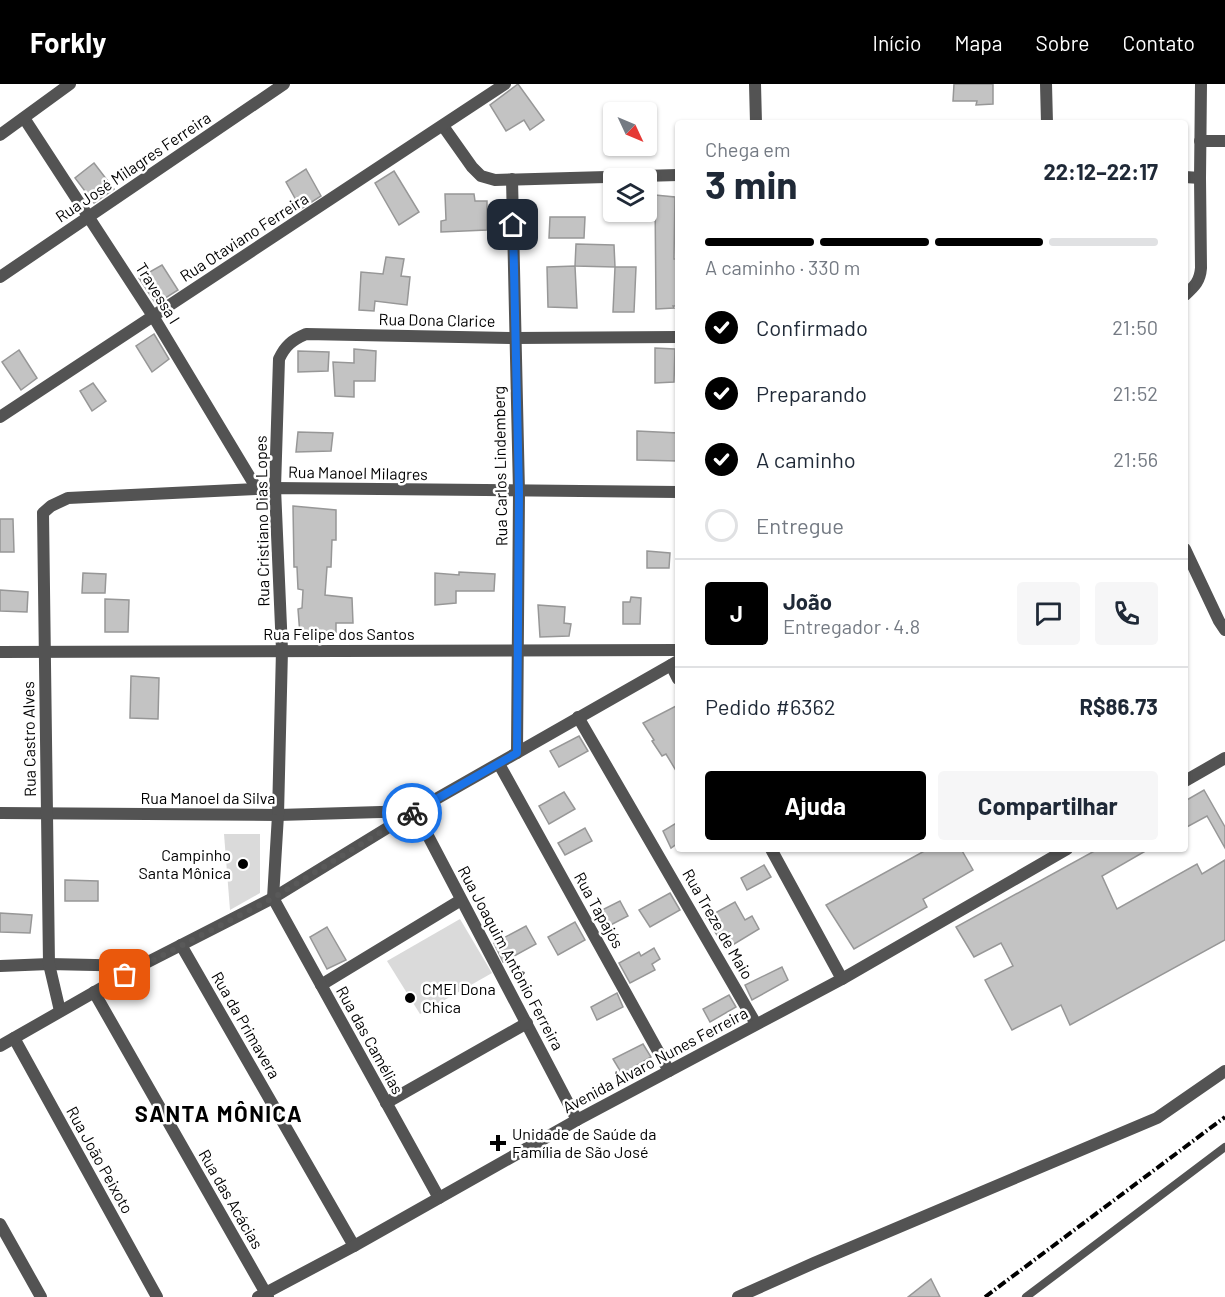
<!DOCTYPE html>
<html lang="pt">
<head>
<meta charset="utf-8">
<style>
	body { margin:0; font-family:Barlow,sans-serif; background:#f6f6f7; color:#1f2937; height:100vh; display:flex; flex-direction:column; font-size:22px; white-space:nowrap }
	* { box-sizing:border-box; margin:0 }
	p { font-size:20px; color:#747a83 }
	.icon { flex:none; width:33px; height:33px; fill:none; stroke:currentColor; stroke-width:2; stroke-linecap:round; stroke-linejoin:round }
	.map { position:relative; flex:1; overflow:hidden }
	.drawer { position:absolute; left:675px; top:36px; width:513px; height:732px; display:flex; flex-direction:column; background:#fff; border-radius:6px; box-shadow:0 2px 4px #0004 }
	.drawer>* { flex:none }
	.needle { width:39px; rotate:134deg }
	.tools { position:absolute; left:603px; top:18px; display:grid; gap:12px }
	.tools a { display:grid; place-items:center; width:54px; height:54px; border-radius:6px; background:#fff; box-shadow:0 2px 4px #0004; font-size:30px }
	.pin { position:absolute; display:grid; place-items:center; width:51px; height:51px; color:#fff; margin:-26px; border-radius:12px; box-shadow:0 3px 9px #0006 }
	.courier { position:absolute; display:grid; place-items:center; width:60px; height:60px; margin:-30px; border:4px solid #1a73e8; border-radius:50%; background:#fff; color:#222; box-shadow:0 2px 8px #0007 }
	.overview em { font-style:normal; font-weight:700 }
	.overview div { display:flex; flex-direction:column-reverse }
	.overview { display:flex; align-items:center; justify-content:space-between; height:102px; padding:0 30px }
	h1 { font-size:39px; font-weight:700; line-height:45px }
	.bar { display:grid; grid-template-columns:repeat(4,1fr); gap:9px 6px; align-content:center; height:72px; padding:0 30px }
	.bar i { height:8px; border-radius:4px; background:#e0e1e3 }
	.bar .selected { background:#000 }
	.bar p { grid-column:span 4 }
	.line { display:flex; align-items:center; gap:15px; padding:0 30px; border-top:2px solid #e0e1e3 }
	.line div { flex:1 }
	.round { display:grid; place-items:center; flex:none; width:63px; height:63px; border-radius:6px; background:#f6f6f7 }
	ol { padding:0 30px; list-style:none }
	li { display:flex; align-items:center; gap:18px; height:66px }
	li p { margin-inline-start:auto }
	li .icon { padding:6px; border-radius:50%; background:#000; color:#fff; stroke-width:4 }
	li:last-child { color:#747a83 }
	li i { width:33px; height:33px; border:3px solid #e0e1e3; border-radius:50% }
	.primary-button { display:flex; gap:12px; margin-top:auto; padding:12px 30px }
	.primary-button a { flex:1; height:69px; border-radius:6px; background:#000; color:#fff; font-size:24px; font-weight:700; line-height:69px; text-align:center }
	.primary-button a+a { background:#f6f6f7; color:#1f2937 }
	header { display:flex; align-items:center; gap:36px; box-sizing:border-box; height:84px; padding:0 30px; background:#000; color:#fff }
	header strong { font-size:28px }
	nav { display:flex; gap:33px; margin-inline-start:auto; font-size:21px }
	.map>svg:first-child { display:block }
</style>
</head>
<body>
<header>
<strong>Forkly</strong>
<nav><a>Início</a><a>Mapa</a><a>Sobre</a><a>Contato</a></nav>
</header>
<div class="map">
<svg width="1225" height="1213" viewBox="0 0 1225 1213">
	<rect width="100%" height="100%" fill="#fff"/>
	<g fill="#dadada">
		<polygon points="224,750 260,750 260,809 230,826"/>
		<polygon points="460,835 492,889 420,930 387,877"/>
	</g>
	<g fill="#c3c3c3" stroke="#979797" stroke-width="1.5">
		<polygon points="518,0 544,36 530,46 524,36 506,47 490,21"/>
		<polygon points="954,0 993,0 993,20 976,21 977,17 953,17"/>
		<polygon points="94,79 114,105 94,119 75,94"/>
		<polygon points="306,85 321,112 301,125 286,98"/>
		<polygon points="394,87 419,128 399,141 375,99"/>
		<polygon points="445,110 474,110 475,117 487,117 487,146 441,148 441,137 446,136"/>
		<polygon points="655,111 675,113 674,175 678,175 678,222 673,222 674,224 656,225"/>
		<polygon points="550,133 585,133 584,154 549,154"/>
		<polygon points="576,160 614,161 615,183 575,182"/>
		<polygon points="386,173 404,175 401,192 410,193 407,221 375,217 374,227 359,226 361,188 383,190"/>
		<polygon points="162,181 178,206 156,220 139,194"/>
		<polygon points="575,182 577,224 548,223 547,183"/>
		<polygon points="615,183 636,183 634,228 613,228"/>
		<polygon points="154,250 169,275 152,288 136,262"/>
		<polygon points="655,264 675,265 674,298 655,299"/>
		<polygon points="354,265 376,267 375,297 354,297 354,313 335,312 333,278 354,279"/>
		<polygon points="19,266 37,294 21,306 2,278"/>
		<polygon points="298,267 329,268 328,287 298,288"/>
		<polygon points="93,299 106,317 92,327 80,307"/>
		<polygon points="637,347 678,349 678,377 637,376"/>
		<polygon points="298,348 333,349 331,367 296,368"/>
		<polygon points="293,422 336,426 336,456 332,456 331,483 327,483 325,511 352,514 353,539 336,539 336,548 300,551 298,525 302,524 303,506 298,505 297,483 294,483"/>
		<polygon points="0,435 13,435 14,468 0,468"/>
		<polygon points="647,467 670,469 669,484 647,484"/>
		<polygon points="459,488 495,490 494,507 456,507 456,519 435,521 435,489 459,491"/>
		<polygon points="83,489 106,490 105,509 82,509"/>
		<polygon points="0,506 28,508 27,528 0,527"/>
		<polygon points="631,513 641,514 640,540 623,540 623,518 630,518"/>
		<polygon points="105,515 129,516 128,548 105,548"/>
		<polygon points="538,521 565,523 564,539 571,540 569,552 540,553"/>
		<polygon points="131,592 159,594 158,635 130,634"/>
		<polygon points="678,621 678,690 666,670 662,672 652,657 654,656 643,639"/>
		<polygon points="579,652 588,667 559,683 550,667"/>
		<polygon points="1204,706 1225,743 1225,764 1207,732 1185,744 1185,717"/>
		<polygon points="564,708 575,725 549,740 539,722"/>
		<polygon points="678,738 678,759 671,764 663,747"/>
		<polygon points="585,744 592,757 565,771 558,759"/>
		<polygon points="928,765 961,765 973,786 923,815 927,823 854,865 826,821"/>
		<polygon points="1098,765 1149,765 1102,792 1117,825 1197,780 1202,790 1225,776 1225,856 1070,941 1061,921 1012,946 985,896 1013,882 1001,859 974,873 956,843"/>
		<polygon points="764,781 771,793 747,806 741,794"/>
		<polygon points="65,796 98,797 98,817 65,817"/>
		<polygon points="670,809 680,826 650,843 639,826"/>
		<polygon points="620,817 628,832 603,845 594,830"/>
		<polygon points="735,818 745,836 752,832 759,845 726,865 706,834"/>
		<polygon points="0,829 32,831 30,849 0,848"/>
		<polygon points="575,838 585,856 558,871 548,853"/>
		<polygon points="526,842 536,860 503,878 494,859"/>
		<polygon points="327,843 346,876 327,885 310,853"/>
		<polygon points="654,864 660,875 652,880 655,886 630,899 619,879 639,868 641,872"/>
		<polygon points="782,883 788,896 752,916 745,901"/>
		<polygon points="617,909 623,923 597,936 591,923"/>
		<polygon points="729,911 736,923 710,938 703,925"/>
		<polygon points="643,960 651,973 622,990 613,975"/>
		<polygon points="931,1195 940,1213 908,1213"/>
	</g>
	<g fill="none" stroke-linecap="round" stroke-linejoin="round">
		<polyline stroke="#535353" stroke-width="8" points="1026,1213 1225,1063"/>
		<g stroke="#535353" stroke-width="12">
			<polyline points="755,0 756,39"/>
			<polyline points="1046,0 1047,39"/>
			<polyline points="24,34 153,232 257,405"/>
			<polyline points="443,42 472,83 481,92 495,96 678,91"/>
			<polyline points="0,51 70,0"/>
			<polyline points="1200,57 1225,57"/>
			<polyline points="1185,93 1200,94"/>
			<polyline points="512,95 519,408 517,669"/>
			<polyline points="0,193 284,0"/>
			<path d="M1185 211C1195 202 1200 197 1201 184L1200 94 1201 0"/>
			<polyline points="0,333 505,0"/>
			<polyline points="1185,465 1219,537 1225,546"/>
			<polyline points="0,568 678,566"/>
			<polyline points="671,581 678,595"/>
			<polyline points="578,633 756,940"/>
			<polyline points="499,680 669,987"/>
			<polyline points="1185,697 1225,674"/>
			<polyline points="0,729 278,731 415,727 577,1036"/>
			<polyline points="771,765 842,895"/>
			<polyline points="181,861 354,1162"/>
			<polyline points="0,882 49,880 140,882"/>
			<polyline points="321,901 461,816"/>
			<polyline points="94,908 268,1213"/>
			<polyline points="60,927 49,880 43,429 51,422 68,414 275,404 678,408"/>
			<polyline points="14,954 157,1213"/>
			<polyline points="0,962 140,882 273,814 415,727 678,577"/>
			<polyline points="386,1019 527,939"/>
			<path d="M439 1114 273 814 278 731 282 566 275 404 279 275C285 262 292 256 306 250L514 254 678 253"/>
			<polyline points="0,1140 41,1213"/>
			<polyline points="258,1213 354,1162 577,1036 842,895 1067,765"/>
		</g>
		<polyline stroke="#535353" stroke-width="12" points="738,1213 814,1179 1157,1034 1225,987"/>
		<polyline stroke="#000" stroke-width="4" stroke-dasharray="9 3 1.5 3" stroke-linecap="butt" points="985,1213 1225,1033"/>
	</g>
	<g fill="none" stroke-linecap="round" stroke-linejoin="round">
		<polyline stroke="#595959" stroke-width="6" stroke-dasharray="0 10.8" points="125,891 273,814 412,729"/>
		<polyline stroke="#1a73e8" stroke-width="8" points="412,729 517,669 519,408 513,141"/>
	</g>
	<g fill="#000" stroke="#fff" stroke-width="2">
		<circle cx="243" cy="780" r="6"/>
		<circle cx="410" cy="914" r="6"/>
		<path d="M495 1050h6v6h6v6h-6v6h-6v-6h-6v-6h6z"/>
	</g>
	<g text-anchor="middle" stroke-width="5" stroke-linejoin="round" paint-order="stroke">
		<g font-size="16" fill="#000" stroke="#fff">
			<text transform="translate(133 83) rotate(-34)" y="6">Rua José Milagres Ferreira</text>
			<text transform="translate(244 153) rotate(-33)" y="6">Rua Otaviano Ferreira</text>
			<text transform="translate(158 209) rotate(58)" y="6">Travessa I</text>
			<text transform="translate(437 236) rotate(1)" y="6">Rua Dona Clarice</text>
			<text transform="translate(500 382) rotate(-91)" y="6">Rua Carlos Lindemberg</text>
			<text transform="translate(358 389) rotate(1)" y="6">Rua Manoel Milagres</text>
			<text transform="translate(262 437) rotate(-91)" y="6">Rua Cristiano Dias Lopes</text>
			<text x="339" y="556">Rua Felipe dos Santos</text>
			<text transform="translate(29 655) rotate(-91)" y="6">Rua Castro Alves</text>
			<text x="208" y="720">Rua Manoel da Silva</text>
			<text transform="translate(599 826) rotate(61)" y="6">Rua Tapajós</text>
			<text transform="translate(718 840) rotate(60)" y="6">Rua Treze de Maio</text>
			<text transform="translate(511 874) rotate(62)" y="6">Rua Joaquim Antônio Ferreira</text>
			<text transform="translate(246 941) rotate(60)" y="6">Rua da Primavera</text>
			<text transform="translate(370 956) rotate(61)" y="6">Rua das Camélias</text>
			<text transform="translate(655 976) rotate(-28)" y="6">Avenida Álvaro Nunes Ferreira</text>
			<text transform="translate(100 1076) rotate(61)" y="6">Rua João Peixoto</text>
			<text transform="translate(231 1115) rotate(60)" y="6">Rua das Acácias</text>
		</g>
		<g font-size="16" fill="#000" stroke="#fff" text-anchor="start">
			<text x="231" y="777" text-anchor="end">Campinho<tspan x="231" dy="18">Santa Mônica</tspan></text>
			<text x="422" y="911">CMEI Dona<tspan x="422" dy="18">Chica</tspan></text>
			<text x="512" y="1056">Unidade de Saúde da<tspan x="512" dy="18">Família de São José</tspan></text>
		</g>
		<g font-size="22" font-weight="bold" letter-spacing="1.5" fill="#000" stroke="#fff">
			<text x="219" y="1038">SANTA MÔNICA</text>
		</g>
	</g>
</svg>
<div class="tools">
<a><svg class="needle" viewBox="-14 -14 28 28"><path d="M0-13l5 13h-10z" fill="#e53935"/><path d="M0 13l5-13h-10z" fill="#747a83"/></svg></a>
<a><svg class="icon" aria-label="layers" viewBox="0 0 24 24"><path d="M12 4l9 5-9 5-9-5zM3 14l9 5 9-5"/></svg></a>
</div>
<div class="pin" style="left:125px;top:891px;background:#ea580c"><svg class="icon" aria-label="bag" viewBox="0 0 24 24"><path d="M5 8h14l-1 12H6zM9 8a3 3 0 0 1 6 0"/></svg></div>
<div class="pin" style="left:513px;top:141px;background:#1f2937"><svg class="icon" aria-label="home" viewBox="0 0 24 24"><path d="M3 11l9-7 9 7M6 9v11h12V9"/></svg></div>
<div class="courier" style="left:412px;top:729px"><svg class="icon" aria-label="bike" viewBox="0 0 24 24"><circle cx="6" cy="16" r="4"/><circle cx="18" cy="16" r="4"/><path d="M6 16l4-8h5l3 8M10 8l3 8H6M13 5h3"/></svg></div>
<section class="drawer">
<div class="overview"><div><h1>3 min</h1><p>Chega em</p></div><em>22:12–22:17</em></div>
<div class="bar"><i class="selected"></i><i class="selected"></i><i class="selected"></i><i></i><p>A caminho · 330 m</p></div>
<ol>
<li><svg class="icon" aria-label="check" viewBox="0 0 24 24"><path d="M5 12l5 5 9-10"/></svg>Confirmado<p>21:50</p></li>
<li><svg class="icon" aria-label="check" viewBox="0 0 24 24"><path d="M5 12l5 5 9-10"/></svg>Preparando<p>21:52</p></li>
<li><svg class="icon" aria-label="check" viewBox="0 0 24 24"><path d="M5 12l5 5 9-10"/></svg>A caminho<p>21:56</p></li>
<li><i></i>Entregue</li>
</ol>
<div class="line" style="height:108px"><b class="round" style="background:#000;color:#fff">J</b><div><b>João</b><p>Entregador · 4.8</p></div><a class="round"><svg class="icon" aria-label="chat" viewBox="0 0 24 24"><path d="M4 5h16v11H9l-5 4z"/></svg></a><a class="round"><svg class="icon" aria-label="phone" viewBox="0 0 24 24"><path d="M5 4h4l2 5-3 2q2 4 5 5l2-3 5 2v4C11 20 4 13 5 4z"/></svg></a></div>
<div class="line" style="height:78px"><div>Pedido #6362</div><b>R$86.73</b></div>
<div class="primary-button"><a>Ajuda</a><a>Compartilhar</a></div>
</section>
</div>
</body>
</html>
